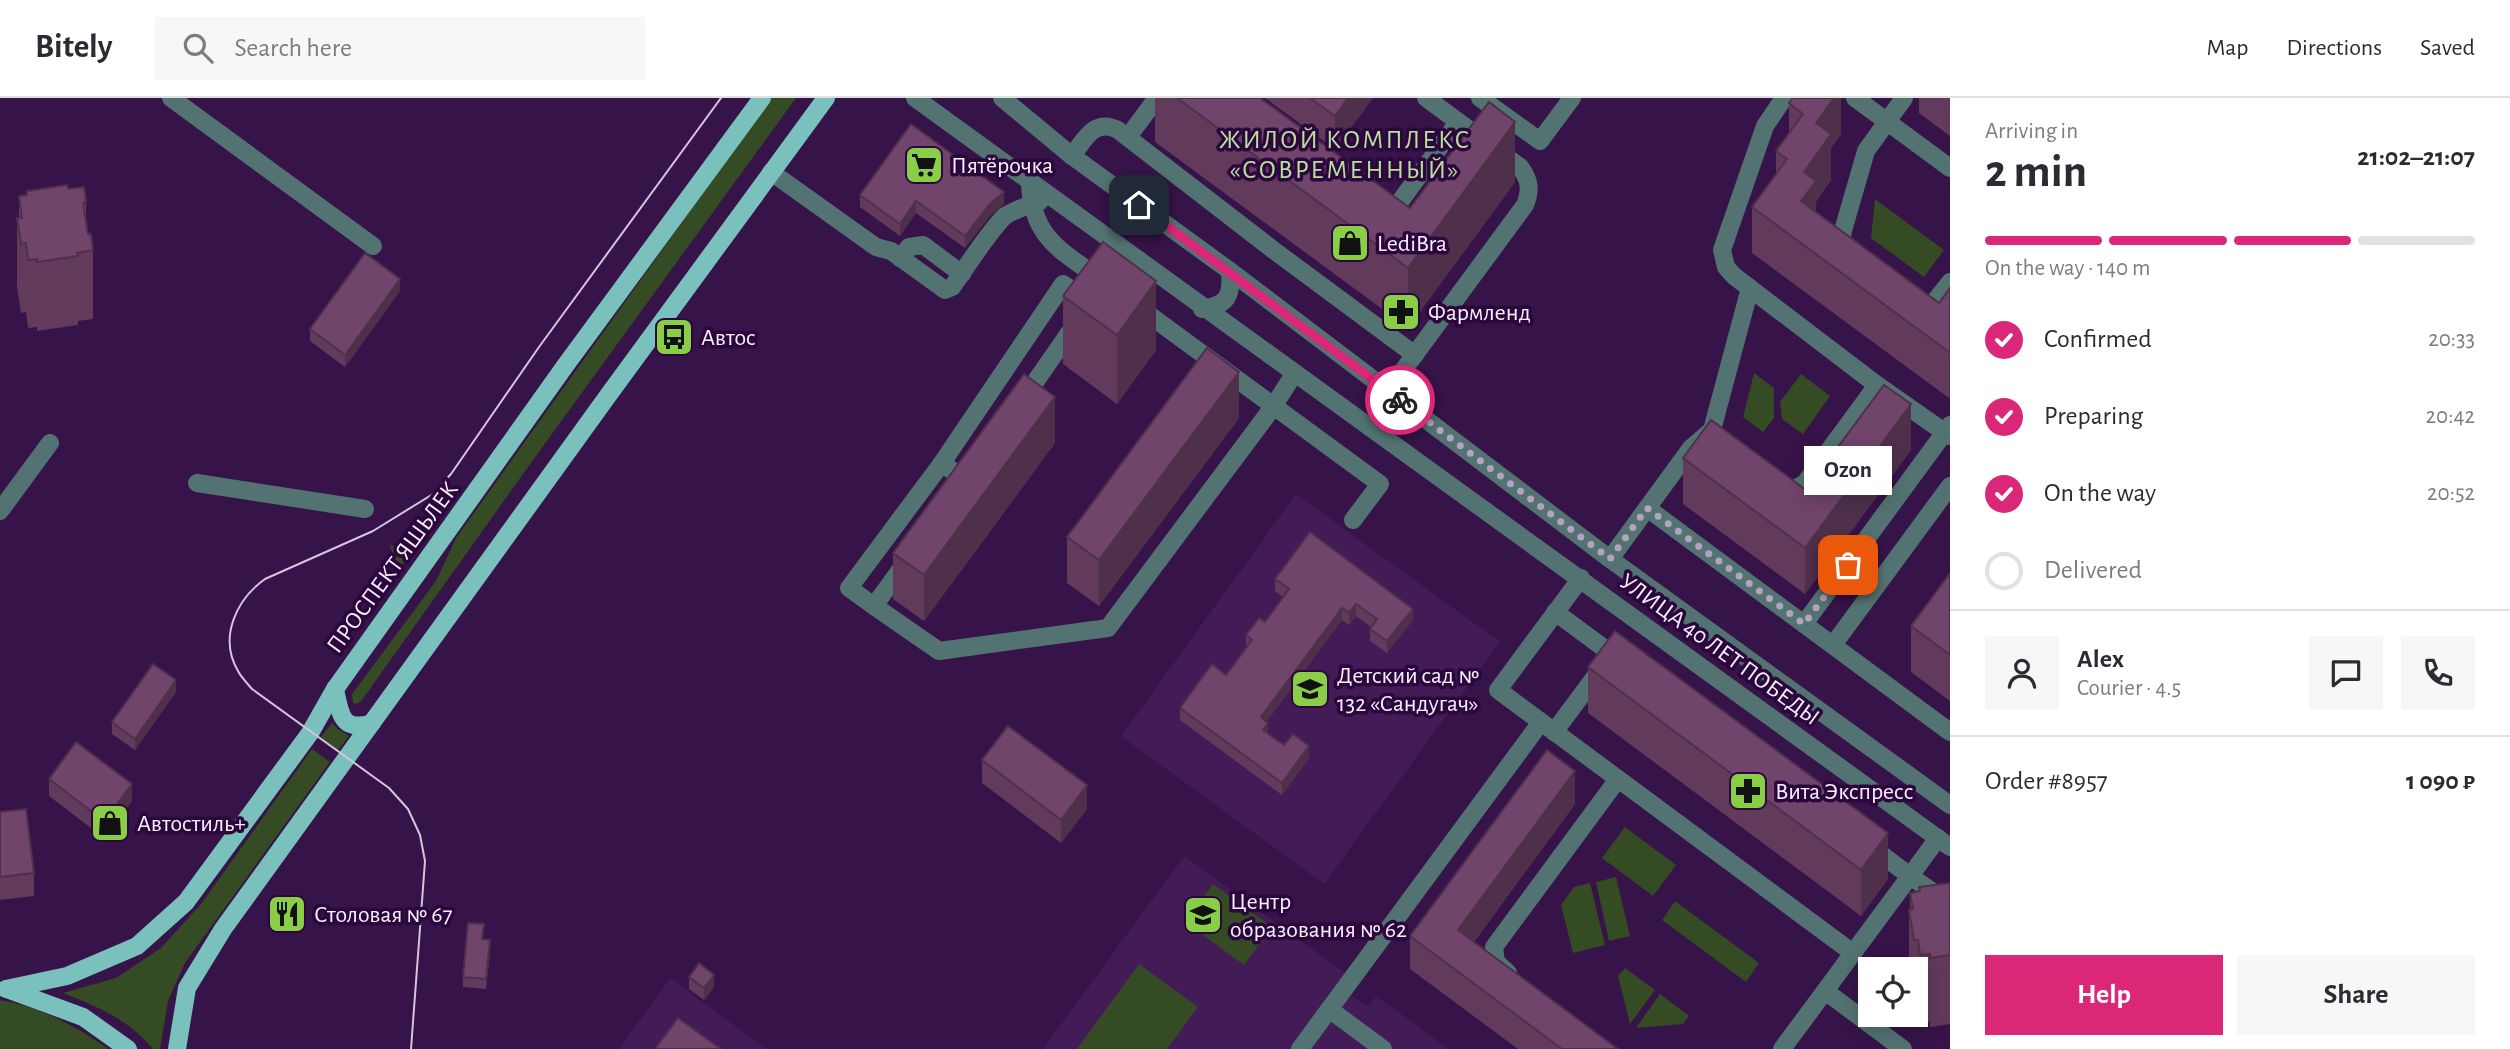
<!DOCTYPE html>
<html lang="en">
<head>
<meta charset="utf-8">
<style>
	body { margin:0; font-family:"Alegreya Sans",sans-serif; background:#f7f7f7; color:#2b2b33; height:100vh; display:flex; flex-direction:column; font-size:26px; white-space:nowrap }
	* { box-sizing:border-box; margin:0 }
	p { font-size:23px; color:#7c7c81 }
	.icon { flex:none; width:38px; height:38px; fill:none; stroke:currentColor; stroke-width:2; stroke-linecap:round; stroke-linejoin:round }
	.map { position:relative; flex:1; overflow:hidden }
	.sheet { display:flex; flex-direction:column; background:#fff; width:560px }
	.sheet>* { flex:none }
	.buttons { position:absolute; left:1858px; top:859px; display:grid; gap:14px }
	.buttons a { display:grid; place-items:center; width:70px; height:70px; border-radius:0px; background:#fff; box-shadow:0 4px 18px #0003; font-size:35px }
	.pin { position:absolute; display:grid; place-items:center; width:60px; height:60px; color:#fff; margin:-30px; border-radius:14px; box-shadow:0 4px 10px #0006 }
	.courier { position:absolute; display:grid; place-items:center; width:70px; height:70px; margin:-35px; border:5px solid #db2777; border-radius:50%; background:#fff; color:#222; box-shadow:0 2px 9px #0007 }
	.bubble { position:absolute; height:49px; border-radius:0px; background:#fff; box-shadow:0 4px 18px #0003; font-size:23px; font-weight:700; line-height:49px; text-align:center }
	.summary em { font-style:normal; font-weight:700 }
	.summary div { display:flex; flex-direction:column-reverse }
	.summary { display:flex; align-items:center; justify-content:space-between; height:119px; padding:0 35px }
	h1 { font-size:46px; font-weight:700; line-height:52px }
	.bar { display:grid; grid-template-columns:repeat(4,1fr); gap:10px 7px; align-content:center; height:84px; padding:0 35px }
	.bar i { height:9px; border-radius:5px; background:#e1e1e2 }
	.bar .selected { background:#db2777 }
	.bar p { grid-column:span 4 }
	.line { display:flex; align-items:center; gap:18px; padding:0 35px; border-top:2px solid #e1e1e2 }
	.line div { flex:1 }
	.round { display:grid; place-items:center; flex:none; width:74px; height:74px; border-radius:0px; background:#f7f7f7 }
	ol { padding:0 35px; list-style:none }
	li { display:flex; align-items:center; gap:21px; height:77px }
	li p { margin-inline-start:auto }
	li .icon { padding:7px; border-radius:50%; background:#db2777; color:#fff; stroke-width:4 }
	li:last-child { color:#7c7c81 }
	li i { width:38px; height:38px; border:4px solid #e1e1e2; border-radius:50% }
	.action { display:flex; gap:14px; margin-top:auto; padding:14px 35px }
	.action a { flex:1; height:80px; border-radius:0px; background:#db2777; color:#fff; font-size:28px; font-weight:700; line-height:80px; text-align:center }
	.action a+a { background:#f7f7f7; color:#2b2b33 }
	header { display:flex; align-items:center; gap:42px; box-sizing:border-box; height:98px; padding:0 35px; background:#fff; border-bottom:2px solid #e1e1e2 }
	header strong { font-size:33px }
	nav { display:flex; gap:38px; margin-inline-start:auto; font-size:24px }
	.search { width:490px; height:63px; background:#f7f7f7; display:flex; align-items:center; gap:18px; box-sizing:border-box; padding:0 24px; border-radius:0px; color:#7c7c81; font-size:26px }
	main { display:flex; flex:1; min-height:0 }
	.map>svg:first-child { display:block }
</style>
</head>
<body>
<header>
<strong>Bitely</strong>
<div class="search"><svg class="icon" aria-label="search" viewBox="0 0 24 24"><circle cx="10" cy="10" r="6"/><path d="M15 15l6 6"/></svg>Search here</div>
<nav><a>Map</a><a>Directions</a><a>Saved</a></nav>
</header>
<main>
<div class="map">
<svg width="1950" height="951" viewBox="0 0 1950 951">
	<rect width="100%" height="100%" fill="#361348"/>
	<g fill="#431b56">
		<polygon points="1296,396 1500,544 1324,786 1121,638"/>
		<polygon points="1184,758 1348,877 1343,892 1368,909 1376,898 1449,951 1043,951"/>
		<polygon points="670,880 767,951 619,951"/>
	</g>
	<g fill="#354b23">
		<polygon points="771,0 796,0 528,369 362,602 357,606 353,605 352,596 436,483 456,440"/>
		<polygon points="1875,101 1944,152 1924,179 1871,140"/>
		<polygon points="1754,275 1774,290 1774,320 1763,334 1743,319"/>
		<polygon points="1801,276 1830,298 1803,336 1782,321 1780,304"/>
		<polygon points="419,446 398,472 390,447 400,449"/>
		<polygon points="332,625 338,631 349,638 338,652 321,639"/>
		<path d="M312 651 330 664 185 865 168 903 160 951H153C128 921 98 909 63 895L116 880 161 850 201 806Z"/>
		<polygon points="1625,729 1676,767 1653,798 1602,760"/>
		<polygon points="1616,779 1630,838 1609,843 1596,784"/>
		<polygon points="1590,785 1605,847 1573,855 1561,807 1574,789"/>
		<polygon points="1213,786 1272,829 1244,867 1185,824"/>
		<polygon points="1675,803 1759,865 1746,884 1662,822"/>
		<polygon points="1139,866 1198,909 1167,951 1077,951"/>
		<polygon points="1625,870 1655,892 1630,926 1618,878"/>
		<polygon points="1660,896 1689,918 1683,926 1636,930"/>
		<path d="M0 902C40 909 76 928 108 951H0Z"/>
	</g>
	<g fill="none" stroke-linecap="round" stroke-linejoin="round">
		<g stroke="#527371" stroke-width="18">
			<polyline points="171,0 373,148"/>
			<path d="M915 0C1258 252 1606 498 1950 749"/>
			<polyline points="1002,0 1072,58 1230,173 1610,461 1950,707"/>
			<polyline points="1480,0 1540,43 1572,0"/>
			<polyline points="1784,0 1765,28 1722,152 1726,169 1734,178 1877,287 1950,338"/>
			<polyline points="1855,0 1950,70"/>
			<polyline points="1128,39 1157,0"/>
			<path d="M1072 58C1085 41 1094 20 1118 32L1276 154 1415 257"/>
			<path d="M771 74 876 149 891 153 945 192 952 189C967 169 988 134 1005 118 1009 115 1035 104 1040 103"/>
			<path d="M1030 85C1032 141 1062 153 1103 183"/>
			<polyline points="1380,111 1391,110 1399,105 1458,24"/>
			<polyline points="1850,153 1844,148 1842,136 1866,53 1904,0"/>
			<polyline points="900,160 909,149 923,147 962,176"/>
			<polyline points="1918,202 1925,207 1932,207 1950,184"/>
			<polyline points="1137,208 1380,386 1353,422"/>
			<path d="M1202 211C1228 207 1232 198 1230 173"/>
			<path d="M1388 293 1525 107C1531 92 1530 82 1520 69L1426 0"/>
			<polyline points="1022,303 1076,225"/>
			<polyline points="942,365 1063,186 1088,202"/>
			<polyline points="197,385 365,411"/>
			<polyline points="1780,391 1792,393 1805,385 1877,287"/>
			<polyline points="1647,410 1950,634"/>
			<polyline points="0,413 50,345"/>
			<polyline points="1610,461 1691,350 1712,332 1750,190"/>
			<polyline points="906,464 874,508 939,553 1108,530 1273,309 1294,276"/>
			<polyline points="1581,480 1498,592 1853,855 1910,778 1870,748"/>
			<polyline points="874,508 849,490 942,365 966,383 963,388"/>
			<polyline points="1555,514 1612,556"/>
			<polyline points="1804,526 1950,327"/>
			<polyline points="1833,547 1950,388"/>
			<polyline points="1554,634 1601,571"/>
			<polyline points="1938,740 1910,778 1950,806"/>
			<polyline points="1508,875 1496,864 1494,849 1618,681"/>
			<polyline points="1825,893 1853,855"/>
			<polyline points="1329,911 1383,951"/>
			<polyline points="1300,951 1541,624"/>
			<polyline points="1782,951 1825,893 1903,951"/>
		</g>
		<g stroke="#7ac0bd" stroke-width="18">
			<path d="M335 591C340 615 341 635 372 625"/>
			<polyline points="6,891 67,878 137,848 186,804 310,635 335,591 565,268 762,0"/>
			<polyline points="7,891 83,919 128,951"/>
			<polyline points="177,951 187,890 223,831 607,299 826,0"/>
		</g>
		<path stroke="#d3c6db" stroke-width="2" d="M411 951 425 763 420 737 408 711 389 690 252 591C247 585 241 579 238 573 218 539 237 501 265 481L373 433 433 396 451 376 539 249 721 0"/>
	</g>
	<g fill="#613a5c">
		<polygon points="1155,0 1260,0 1410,110 1515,84 1408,230 1155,44"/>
		<polygon points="1265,0 1373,0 1335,51"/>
		<polygon points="1841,0 1841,36 1831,50 1831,82 1816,104 1816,114 1939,205 1950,190 1950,298 1949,300 1752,155 1752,109 1776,76 1776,53 1789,36 1789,5"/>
		<polygon points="1919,0 1950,0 1950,38 1919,15"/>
		<polygon points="68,91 86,104 86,125 88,136 93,152 93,221 78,223 78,227 37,233 37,229 28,230 26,214 21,215 17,189 17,120 19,120 19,98"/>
		<polygon points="860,97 1004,106 990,118 965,150 916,115 900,138 860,109"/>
		<polygon points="400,193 345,269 310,243 310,231"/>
		<polygon points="1063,198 1156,252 1117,306 1063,266"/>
		<polygon points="1239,320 1099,508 1067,485 1067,439"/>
		<polygon points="1055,345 924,523 893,501 893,455"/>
		<polygon points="1911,352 1805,496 1683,406 1683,360 1806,392"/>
		<polygon points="1950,475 1950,603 1911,574 1911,528"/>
		<polygon points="1275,481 1413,522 1387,555 1370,543 1370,531 1371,529 1356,518 1349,527 1342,522 1267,623 1268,636 1284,647 1309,660 1282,697 1180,622 1180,610 1226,577 1246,549 1246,537 1265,524 1283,499 1275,493"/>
		<polygon points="1588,569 1888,781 1861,818 1588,615"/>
		<polygon points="176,594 135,652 112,636 112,624"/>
		<polygon points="982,662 1087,711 1061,745 982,685"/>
		<polygon points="49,681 132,703 104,740 49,698"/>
		<polygon points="1575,706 1474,844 1618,951 1518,951 1410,871 1410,838"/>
		<polygon points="0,714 34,775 34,798 0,802"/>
		<polygon points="1950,785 1950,926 1930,929 1930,924 1920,926 1918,910 1916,910 1916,872 1909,872 1909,812 1910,812 1910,795 1919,794 1919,789"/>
		<polygon points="483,841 490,853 486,891 463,889 463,879"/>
		<polygon points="689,879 714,889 704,902 689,891"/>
	</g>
	<g fill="#4f304b">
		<polygon points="1348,0 1373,0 1335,51 1335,18"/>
		<polygon points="1834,0 1841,0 1841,36 1831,50 1831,82 1816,104 1816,129 1801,103 1804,74 1816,25"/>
		<polygon points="1515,24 1515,84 1408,230 1408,170"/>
		<polygon points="1004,94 1004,106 990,118 965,150 965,138 990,106"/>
		<polygon points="916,103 916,115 900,138 900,126"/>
		<polygon points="400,181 400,193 345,269 345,257"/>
		<polygon points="1156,183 1156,252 1117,306 1117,237"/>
		<polygon points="1950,252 1950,298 1949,300 1949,254"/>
		<polygon points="1239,274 1239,320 1099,508 1099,462"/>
		<polygon points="1055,299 1055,345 924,523 924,477"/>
		<polygon points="1911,306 1911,352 1805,496 1805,450"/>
		<polygon points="1356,506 1356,518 1349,527 1349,515"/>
		<polygon points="1342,510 1342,522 1261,631 1261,619"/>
		<polygon points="1413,511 1413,522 1387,555 1387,543"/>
		<polygon points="176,582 176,594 135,652 135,641"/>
		<polygon points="1268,625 1268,636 1263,632"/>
		<polygon points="1309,648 1309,660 1282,697 1282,685"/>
		<polygon points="1575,673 1575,706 1458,865 1458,832"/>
		<polygon points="132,686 132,703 104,740 104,723"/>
		<polygon points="1087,687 1087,711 1061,745 1061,722"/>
		<polygon points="1888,735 1888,781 1861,818 1861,772"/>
		<polygon points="490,842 490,853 486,891 486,881"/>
		<polygon points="714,877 714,889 704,902 704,890"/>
	</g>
	<g fill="#71446b" stroke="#4f304b" stroke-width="2">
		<polygon points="1177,0 1260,0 1410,110 1489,4 1515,24 1408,170"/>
		<polygon points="1310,0 1348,0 1335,18"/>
		<polygon points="1793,0 1834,0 1816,25 1831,36 1804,74 1816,83 1801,103 1939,205 1950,190 1950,252 1949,254 1752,109 1787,61 1776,53 1803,16 1789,5"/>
		<polygon points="911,26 1004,94 990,106 965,138 916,103 900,126 860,97"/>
		<polygon points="67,87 68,91 84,89 86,104 83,105 88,136 91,136 93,152 77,155 78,158 37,164 37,161 28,162 26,145 21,146 17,120 22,120 19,98 27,97 27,93"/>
		<polygon points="1103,144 1156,183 1117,237 1063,198"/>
		<polygon points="365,155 400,181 345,257 310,231"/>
		<polygon points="1207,250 1239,274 1099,462 1067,439"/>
		<polygon points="1024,276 1055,299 924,477 893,455"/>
		<polygon points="1884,287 1911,306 1805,450 1683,360 1711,322 1806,392"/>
		<polygon points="1310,434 1413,511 1387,543 1370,531 1377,521 1356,506 1349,515 1342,510 1261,619 1268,625 1263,632 1284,647 1293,636 1309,648 1282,685 1180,610 1212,566 1226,577 1252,542 1246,537 1259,520 1265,524 1289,491 1275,481"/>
		<polygon points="1950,475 1950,557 1911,528"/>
		<polygon points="1615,533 1888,735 1861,772 1588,569"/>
		<polygon points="153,566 176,582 135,641 112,624"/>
		<polygon points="1008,628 1087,687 1061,722 982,662"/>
		<polygon points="76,644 132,686 104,723 49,681"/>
		<polygon points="1547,652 1575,673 1458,832 1618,951 1562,951 1410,838"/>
		<polygon points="26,711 34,775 0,779 0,714"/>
		<polygon points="1950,785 1950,857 1930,860 1930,856 1920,857 1918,842 1914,842 1909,812 1913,811 1910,795 1920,793 1919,789"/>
		<polygon points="468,825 484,826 482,841 490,842 486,881 463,879"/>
		<polygon points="699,865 714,877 704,890 689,879"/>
		<polygon points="678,920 721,951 655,951"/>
	</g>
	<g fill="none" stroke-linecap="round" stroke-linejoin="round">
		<polyline stroke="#b4a3be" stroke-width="7" stroke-dasharray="0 12.6" points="1400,302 1610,461 1647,410 1804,526 1848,467"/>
		<polyline stroke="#db2777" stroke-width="9" points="1139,107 1400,302"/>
	</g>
	<defs>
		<symbol id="supermarket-square" viewBox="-11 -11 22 22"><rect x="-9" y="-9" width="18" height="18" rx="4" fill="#8ace47" stroke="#2c073d"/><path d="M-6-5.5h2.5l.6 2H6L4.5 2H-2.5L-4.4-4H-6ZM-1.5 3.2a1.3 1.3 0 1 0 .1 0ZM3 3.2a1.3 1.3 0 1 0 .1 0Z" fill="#111"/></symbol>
		<symbol id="shop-square" viewBox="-11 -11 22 22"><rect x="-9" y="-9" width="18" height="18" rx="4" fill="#8ace47" stroke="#2c073d"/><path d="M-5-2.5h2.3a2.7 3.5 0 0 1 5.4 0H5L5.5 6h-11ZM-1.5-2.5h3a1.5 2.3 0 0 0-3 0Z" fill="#111"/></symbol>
		<symbol id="pharmacy-square" viewBox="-11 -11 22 22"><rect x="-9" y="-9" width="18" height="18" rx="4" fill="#8ace47" stroke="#2c073d"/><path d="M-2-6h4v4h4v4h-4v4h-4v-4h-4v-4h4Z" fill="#111"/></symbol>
		<symbol id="bus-square" viewBox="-11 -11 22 22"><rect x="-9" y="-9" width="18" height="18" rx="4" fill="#8ace47" stroke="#2c073d"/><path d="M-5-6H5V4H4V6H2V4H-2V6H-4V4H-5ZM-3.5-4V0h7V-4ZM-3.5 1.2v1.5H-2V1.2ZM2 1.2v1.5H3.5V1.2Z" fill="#111"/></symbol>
		<symbol id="school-square" viewBox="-11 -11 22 22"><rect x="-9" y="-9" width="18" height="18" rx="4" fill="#8ace47" stroke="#2c073d"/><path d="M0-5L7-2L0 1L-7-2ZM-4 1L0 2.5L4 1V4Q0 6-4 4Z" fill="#111"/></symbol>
		<symbol id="restaurant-square" viewBox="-11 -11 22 22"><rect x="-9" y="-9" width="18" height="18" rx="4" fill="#8ace47" stroke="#2c073d"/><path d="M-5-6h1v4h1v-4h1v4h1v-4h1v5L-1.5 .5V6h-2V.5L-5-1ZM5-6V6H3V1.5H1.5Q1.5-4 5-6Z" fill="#111"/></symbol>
	</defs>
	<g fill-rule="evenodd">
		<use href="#supermarket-square" x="902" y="45" width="44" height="44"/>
		<use href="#shop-square" x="1328" y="123" width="44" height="44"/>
		<use href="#pharmacy-square" x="1379" y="192" width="44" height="44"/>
		<use href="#bus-square" x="652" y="217" width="44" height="44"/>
		<use href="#school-square" x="1288" y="569" width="44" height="44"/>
		<use href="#pharmacy-square" x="1726" y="671" width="44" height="44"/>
		<use href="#shop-square" x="88" y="703" width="44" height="44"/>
		<use href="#restaurant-square" x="265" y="794" width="44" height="44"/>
		<use href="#school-square" x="1181" y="795" width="44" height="44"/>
	</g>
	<g text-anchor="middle" stroke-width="7" stroke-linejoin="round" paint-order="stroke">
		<g font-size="24" fill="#f8f0fd" stroke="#2c073d" text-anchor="start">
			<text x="951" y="75">Пятёрочка</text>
			<text x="1377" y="153">LediBra</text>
			<text x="1428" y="222">Фармленд</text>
			<text x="701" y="247">Автос</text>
			<text x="1337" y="585">Детский сад №<tspan x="1337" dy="28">132 «Сандугач»</tspan></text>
			<text x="1775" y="701">Вита Экспресс</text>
			<text x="137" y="733">Автостиль+</text>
			<text x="1230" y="811">Центр<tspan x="1230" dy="28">образования № 62</tspan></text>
			<text x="314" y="824">Столовая № 67</text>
		</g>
		<g font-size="24" fill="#f8f0fd" stroke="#2c073d">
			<text transform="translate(392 469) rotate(-54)" y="8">ПРОСПЕКТ ЯШЬЛЕК</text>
			<text transform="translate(1720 551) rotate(36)" y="8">УЛИЦА 40 ЛЕТ ПОБЕДЫ</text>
		</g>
		<g font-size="26" letter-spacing="2" fill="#b9e09b" stroke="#2c073d">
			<text x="1345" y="50">ЖИЛОЙ КОМПЛЕКС<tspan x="1345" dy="30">«СОВРЕМЕННЫЙ»</tspan></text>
		</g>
	</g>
</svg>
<div class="buttons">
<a><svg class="icon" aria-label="locate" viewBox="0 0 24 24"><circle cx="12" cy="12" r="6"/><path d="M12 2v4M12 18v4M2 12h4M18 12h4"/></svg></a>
</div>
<div class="pin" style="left:1848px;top:467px;background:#ea580c"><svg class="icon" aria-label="bag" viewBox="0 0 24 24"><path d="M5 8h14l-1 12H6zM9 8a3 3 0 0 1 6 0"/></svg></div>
<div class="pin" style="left:1139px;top:107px;background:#1f2937"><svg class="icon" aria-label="home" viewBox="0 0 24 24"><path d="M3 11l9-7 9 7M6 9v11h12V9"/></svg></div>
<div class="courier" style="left:1400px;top:302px"><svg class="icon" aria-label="bike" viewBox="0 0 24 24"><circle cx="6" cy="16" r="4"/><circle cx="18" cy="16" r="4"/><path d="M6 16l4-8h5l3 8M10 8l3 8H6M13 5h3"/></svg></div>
<div class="bubble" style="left:1804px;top:348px;width:88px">Ozon</div>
</div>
<section class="sheet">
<div class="summary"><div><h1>2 min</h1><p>Arriving in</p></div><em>21:02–21:07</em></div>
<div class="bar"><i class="selected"></i><i class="selected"></i><i class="selected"></i><i></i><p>On the way · 140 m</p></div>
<ol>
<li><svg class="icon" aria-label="check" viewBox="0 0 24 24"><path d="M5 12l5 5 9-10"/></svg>Confirmed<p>20:33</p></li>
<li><svg class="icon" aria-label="check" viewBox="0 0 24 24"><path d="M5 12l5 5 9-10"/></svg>Preparing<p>20:42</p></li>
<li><svg class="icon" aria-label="check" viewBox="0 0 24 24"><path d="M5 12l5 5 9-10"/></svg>On the way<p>20:52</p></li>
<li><i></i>Delivered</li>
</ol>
<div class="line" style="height:126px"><a class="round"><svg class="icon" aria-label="person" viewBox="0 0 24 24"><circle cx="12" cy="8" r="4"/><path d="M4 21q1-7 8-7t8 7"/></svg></a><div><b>Alex</b><p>Courier · 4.5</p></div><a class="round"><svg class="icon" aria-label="chat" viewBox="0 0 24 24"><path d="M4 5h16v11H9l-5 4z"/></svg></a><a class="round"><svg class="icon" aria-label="phone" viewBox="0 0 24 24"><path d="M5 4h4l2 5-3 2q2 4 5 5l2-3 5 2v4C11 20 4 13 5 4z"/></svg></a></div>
<div class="line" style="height:91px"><div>Order #8957</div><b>1 090 ₽</b></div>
<div class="action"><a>Help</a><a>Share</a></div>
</section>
</main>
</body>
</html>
